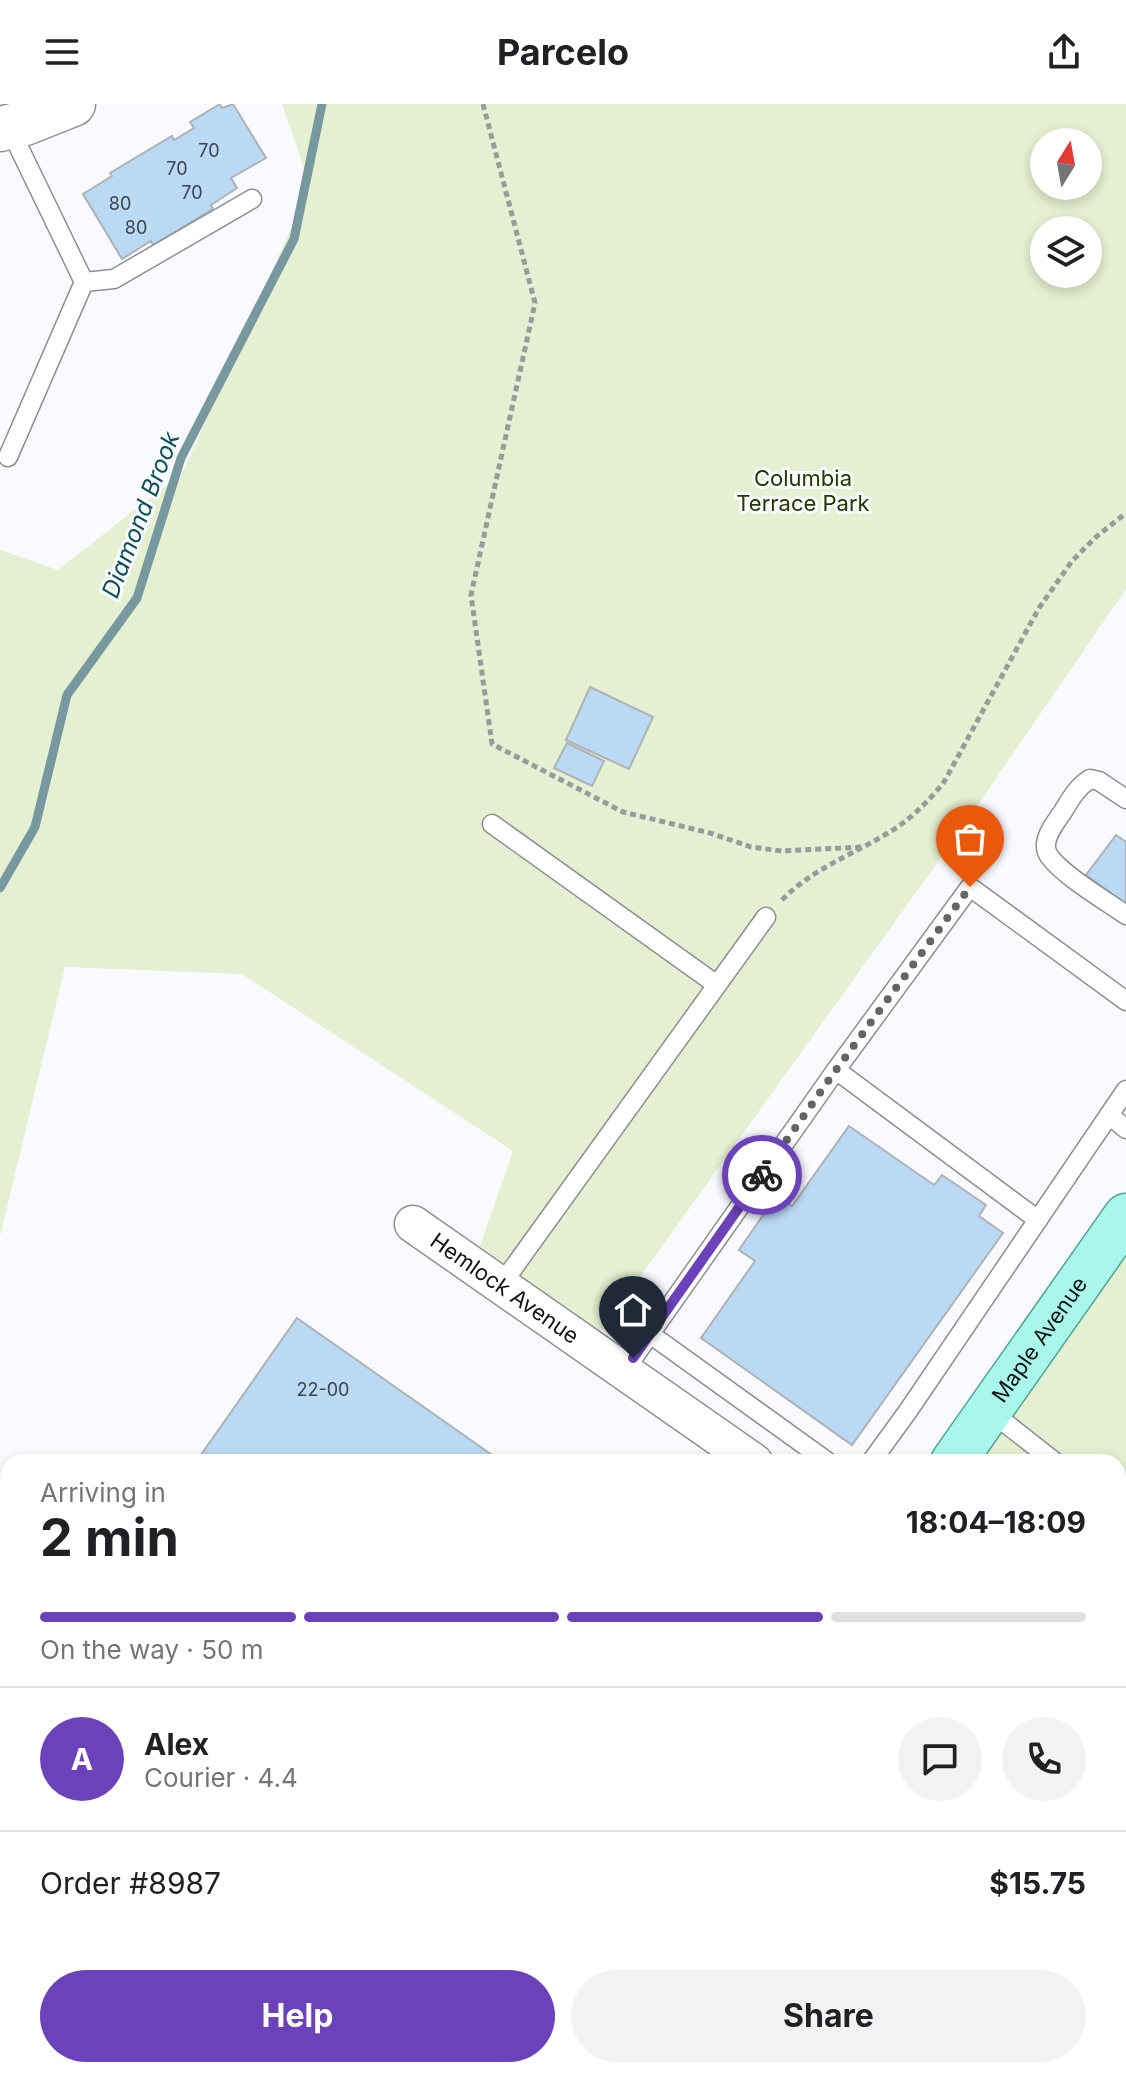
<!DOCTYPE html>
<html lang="en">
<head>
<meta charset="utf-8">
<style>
	body { margin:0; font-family:Inter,sans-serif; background:#f2f2f2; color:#202124; height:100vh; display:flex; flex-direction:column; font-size:30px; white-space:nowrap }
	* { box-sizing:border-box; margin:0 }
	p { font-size:26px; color:#757577 }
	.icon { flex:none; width:44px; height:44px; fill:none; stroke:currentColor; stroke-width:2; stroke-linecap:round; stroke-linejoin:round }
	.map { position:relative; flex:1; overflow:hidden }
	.panel { position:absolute; left:0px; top:1350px; width:1126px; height:624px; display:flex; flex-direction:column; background:#fff; border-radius:24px 24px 0 0; box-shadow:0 4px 12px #0003 }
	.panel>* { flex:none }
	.needle { width:52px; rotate:11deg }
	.tools { position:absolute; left:1030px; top:24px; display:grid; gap:16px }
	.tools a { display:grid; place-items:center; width:72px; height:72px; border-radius:50%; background:#fff; box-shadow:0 4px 12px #0003; font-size:40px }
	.pin { position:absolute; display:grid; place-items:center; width:68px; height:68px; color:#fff; margin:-82px -34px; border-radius:50% 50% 50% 0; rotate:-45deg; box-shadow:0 0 8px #0007 }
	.pin .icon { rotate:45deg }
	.courier { position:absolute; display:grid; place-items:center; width:80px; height:80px; margin:-40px; border:6px solid #6b42ba; border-radius:50%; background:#fff; color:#222; box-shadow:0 2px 10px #0007 }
	.head em { font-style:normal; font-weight:700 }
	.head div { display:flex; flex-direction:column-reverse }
	.head { display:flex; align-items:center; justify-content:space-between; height:136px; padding:0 40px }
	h1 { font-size:52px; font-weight:700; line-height:60px }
	.bar { display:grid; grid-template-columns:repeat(4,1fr); gap:12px 8px; align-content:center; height:96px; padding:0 40px }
	.bar i { height:10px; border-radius:6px; background:#e0e0e0 }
	.bar .selected { background:#6b42ba }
	.bar p { grid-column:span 4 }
	.line { display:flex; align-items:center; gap:20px; padding:0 40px; border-top:2px solid #e0e0e0 }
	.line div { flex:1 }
	.round { display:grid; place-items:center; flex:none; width:84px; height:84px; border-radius:42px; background:#f2f2f2 }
	.button { display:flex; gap:16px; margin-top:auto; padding:16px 40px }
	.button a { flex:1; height:92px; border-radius:48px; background:#6b42ba; color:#fff; font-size:32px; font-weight:700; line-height:92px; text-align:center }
	.button a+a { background:#f2f2f2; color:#202124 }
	header { display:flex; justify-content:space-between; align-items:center; height:104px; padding:0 40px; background:#fff; font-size:36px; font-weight:700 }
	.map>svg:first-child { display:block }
</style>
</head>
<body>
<header><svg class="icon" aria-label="menu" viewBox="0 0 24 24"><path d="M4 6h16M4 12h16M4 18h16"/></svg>Parcelo<svg class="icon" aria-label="share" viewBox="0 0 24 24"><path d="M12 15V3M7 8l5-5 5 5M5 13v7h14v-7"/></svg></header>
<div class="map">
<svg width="1126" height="1974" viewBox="0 0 1126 1974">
	<rect width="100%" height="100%" fill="#f8fafd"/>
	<g fill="#e4f0d1" fill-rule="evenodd">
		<path d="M282 0H1126V485L955 734 589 1244 473 1162 513 1047 242 870 65 863 0 1132V446L58 466 183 368 310 81ZM1044 38H1088V82H1044ZM1044 126H1088V170H1044Z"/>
		<polygon points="1126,1112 1126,1974 848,1974 809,1966 1118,1966 1118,1358 953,1358"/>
		<polygon points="0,1631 8,1681 8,1966 53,1966 54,1974 0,1974"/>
	</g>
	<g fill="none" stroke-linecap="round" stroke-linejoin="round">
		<polyline stroke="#77989f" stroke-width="9" points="0,784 35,723 67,591 137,494 181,354 294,135 322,0"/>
	</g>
	<g fill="#bad9f5" stroke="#afb2b4" stroke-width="2">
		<polygon points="220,0 222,4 233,0 266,54 231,74 237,84 211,101 213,105 153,141 151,137 122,155 83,90 112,72 110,69 172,32 174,36 194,24 190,18"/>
		<polygon points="590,583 653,613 629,665 566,636"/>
		<polygon points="567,639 604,657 592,682 554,664"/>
		<polygon points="1116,731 1126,738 1126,800 1086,771"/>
		<polygon points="849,1022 934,1081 942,1071 986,1101 979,1112 1003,1129 852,1341 701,1234 755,1157 739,1146 777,1091 792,1102"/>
		<polygon points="297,1214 502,1358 196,1358"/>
		<polygon points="618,1966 701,1966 699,1974 616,1974"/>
	</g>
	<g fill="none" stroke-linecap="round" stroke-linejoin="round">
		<defs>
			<g id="lane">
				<polyline points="84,178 114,175 252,95"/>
				<polyline points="8,353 84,178 9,23"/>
				<path d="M1126 695 1099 677 1090 675C1077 683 1070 696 1062 709 1055 719 1042 735 1047 748 1055 767 1108 798 1126 811"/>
				<polyline points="492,720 717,881"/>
				<polyline points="836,966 970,783 1126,897"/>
				<polyline points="1109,1011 1126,1025"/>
				<polyline points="501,1181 766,813"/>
				<polyline points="650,1230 828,1358"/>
				<polyline points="624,1267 836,966 1038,1116"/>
				<polyline points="990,1307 1055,1358"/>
				<polyline points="871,1358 908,1307 1126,986"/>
				<polyline points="1118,1423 1126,1410"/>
				<polyline points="1118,1873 1126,1874"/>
				<polyline points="75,1966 76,1974"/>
				<polyline points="566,1966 590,1974"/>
			</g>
			<g id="street">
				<path id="s1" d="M413 1120 754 1358"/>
			</g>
			<polyline id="secondary" points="0,25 25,19 73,0"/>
			<g id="primary">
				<path id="s2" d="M953 1358 1126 1112"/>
				<polyline points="549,1974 552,1966"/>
			</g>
		</defs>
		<use href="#lane" stroke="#8d8f91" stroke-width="21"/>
		<use href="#street" stroke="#8d8f91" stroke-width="39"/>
		<use href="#secondary" stroke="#8d8f91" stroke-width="47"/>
		<use href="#primary" stroke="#4fa496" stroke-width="47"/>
		<g stroke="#989a9c" stroke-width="5" stroke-dasharray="6 4" stroke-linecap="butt">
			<polyline points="483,0 535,199 471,491 492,640 623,708 710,729 751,743 782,747 863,743"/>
			<path d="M782 796C812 765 852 751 888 729 910 716 929 697 944 678L1039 504 1072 457 1096 433 1126 409"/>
		</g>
		<use href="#lane" stroke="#fff" stroke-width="18"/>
		<use href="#street" stroke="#fff" stroke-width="36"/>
		<use href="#secondary" stroke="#fff" stroke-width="44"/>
		<use href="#primary" stroke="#a9f7ea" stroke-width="44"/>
	</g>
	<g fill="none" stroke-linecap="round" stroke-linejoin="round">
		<polyline stroke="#636466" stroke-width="8" stroke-dasharray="0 14.4" points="762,1071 836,966 970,783"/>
		<polyline stroke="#6b42ba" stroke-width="10" points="633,1254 762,1071"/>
	</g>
	<g text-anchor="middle" stroke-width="6" stroke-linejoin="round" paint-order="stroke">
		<g font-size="18" fill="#3d454d">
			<text x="209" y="53">70</text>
			<text x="177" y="71">70</text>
			<text x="192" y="95">70</text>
			<text x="120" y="106">80</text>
			<text x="136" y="130">80</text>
			<text x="323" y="1292">22-00</text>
		</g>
		<g font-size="22" fill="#283700" stroke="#f8fafd">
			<text x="803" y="382">Columbia<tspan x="803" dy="25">Terrace Park</tspan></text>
		</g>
		<g font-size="22" fill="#131415" stroke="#f8fafd">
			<text dy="8" stroke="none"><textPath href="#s1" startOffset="112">Hemlock Avenue</textPath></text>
			<text dy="8" stroke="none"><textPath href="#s2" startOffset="150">Maple Avenue</textPath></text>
		</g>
		<g font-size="24" font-style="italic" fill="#0d505b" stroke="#f8fafd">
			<text transform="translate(141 411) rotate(-69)" y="8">Diamond Brook</text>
		</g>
	</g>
</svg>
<div class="tools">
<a><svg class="needle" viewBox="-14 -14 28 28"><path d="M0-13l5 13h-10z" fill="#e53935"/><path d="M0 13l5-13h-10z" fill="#757577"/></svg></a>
<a><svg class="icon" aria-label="layers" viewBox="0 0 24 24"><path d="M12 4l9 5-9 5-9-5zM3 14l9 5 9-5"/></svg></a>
</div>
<div class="pin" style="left:970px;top:783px;background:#ea580c"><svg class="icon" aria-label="bag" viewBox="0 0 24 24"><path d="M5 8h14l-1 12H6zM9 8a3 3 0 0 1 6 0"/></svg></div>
<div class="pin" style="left:633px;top:1254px;background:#1f2937"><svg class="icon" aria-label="home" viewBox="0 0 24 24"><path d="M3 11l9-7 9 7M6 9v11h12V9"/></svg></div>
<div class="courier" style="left:762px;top:1071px"><svg class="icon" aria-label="bike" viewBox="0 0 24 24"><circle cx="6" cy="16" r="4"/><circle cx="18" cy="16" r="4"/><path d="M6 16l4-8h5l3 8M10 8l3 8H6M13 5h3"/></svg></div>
<section class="panel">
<div class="head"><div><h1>2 min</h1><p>Arriving in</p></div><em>18:04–18:09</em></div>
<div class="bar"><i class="selected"></i><i class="selected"></i><i class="selected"></i><i></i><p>On the way · 50 m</p></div>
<div class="line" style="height:144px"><b class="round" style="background:#6b42ba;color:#fff">A</b><div><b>Alex</b><p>Courier · 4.4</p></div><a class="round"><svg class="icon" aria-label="chat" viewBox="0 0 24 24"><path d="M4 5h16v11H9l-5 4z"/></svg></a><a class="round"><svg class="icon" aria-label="phone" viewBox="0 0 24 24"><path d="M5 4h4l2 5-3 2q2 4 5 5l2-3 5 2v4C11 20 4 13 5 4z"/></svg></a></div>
<div class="line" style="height:104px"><div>Order #8987</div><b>$15.75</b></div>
<div class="button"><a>Help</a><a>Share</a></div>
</section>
</div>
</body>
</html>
